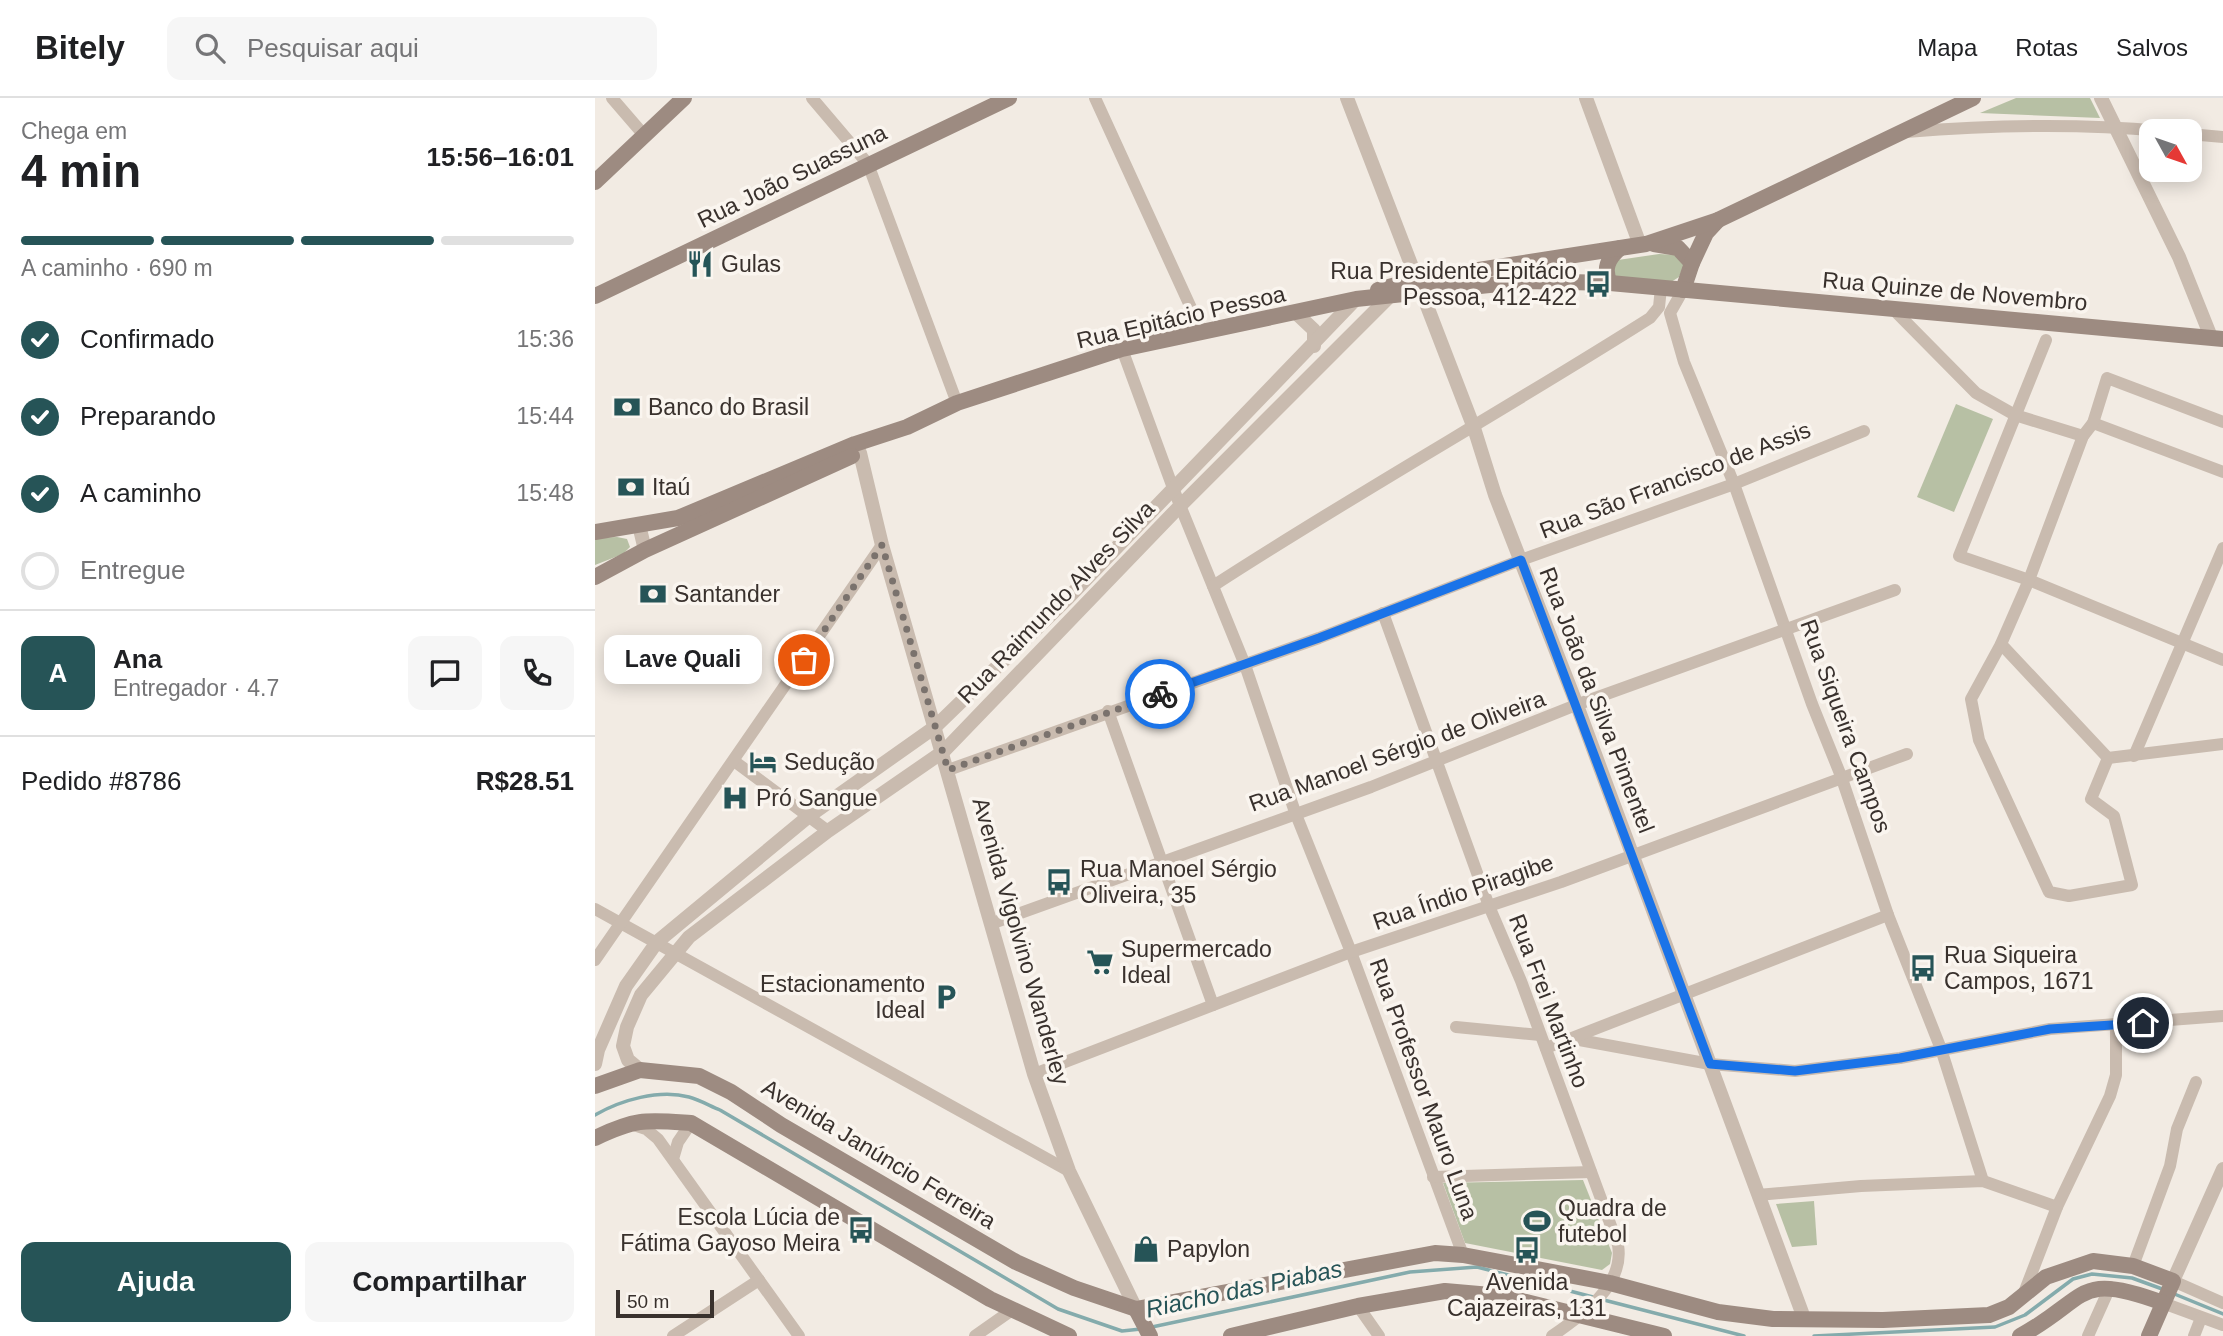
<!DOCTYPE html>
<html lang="pt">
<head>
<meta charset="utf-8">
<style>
	body { margin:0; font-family:Arial,sans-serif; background:#f6f6f6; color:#202124; height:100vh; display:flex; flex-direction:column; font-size:26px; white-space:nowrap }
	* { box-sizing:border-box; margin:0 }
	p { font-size:23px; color:#757577 }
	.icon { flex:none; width:38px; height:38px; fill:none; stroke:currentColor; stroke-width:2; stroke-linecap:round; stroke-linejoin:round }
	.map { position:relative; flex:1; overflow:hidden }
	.drawer { display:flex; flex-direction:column; background:#fff; width:595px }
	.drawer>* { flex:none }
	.needle { width:46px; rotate:130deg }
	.controls { position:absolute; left:1544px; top:21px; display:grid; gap:14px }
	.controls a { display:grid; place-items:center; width:63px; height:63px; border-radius:14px; background:#fff; box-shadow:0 4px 18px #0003; font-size:35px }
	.scale { position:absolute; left:21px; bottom:18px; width:98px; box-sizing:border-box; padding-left:7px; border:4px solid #39312d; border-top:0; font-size:19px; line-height:24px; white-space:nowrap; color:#39312d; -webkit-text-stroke:5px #faf5ef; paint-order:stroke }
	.pin { position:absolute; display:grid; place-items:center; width:60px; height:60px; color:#fff; margin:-30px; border:4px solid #fff; border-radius:50%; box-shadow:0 2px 7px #0007 }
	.courier { position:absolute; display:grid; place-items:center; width:70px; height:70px; margin:-35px; border:5px solid #1a73e8; border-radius:50%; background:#fff; color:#222; box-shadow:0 2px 9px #0007 }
	.bubble { position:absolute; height:49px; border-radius:14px; background:#fff; box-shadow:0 4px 18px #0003; font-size:23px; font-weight:600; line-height:49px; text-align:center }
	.head em { font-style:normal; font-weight:600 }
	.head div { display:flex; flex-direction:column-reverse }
	.head { display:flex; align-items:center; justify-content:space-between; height:119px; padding:0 21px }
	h1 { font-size:46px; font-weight:600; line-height:52px }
	.bar { display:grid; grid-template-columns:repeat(4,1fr); gap:10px 7px; align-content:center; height:84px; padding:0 21px }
	.bar i { height:9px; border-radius:5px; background:#e0e0e0 }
	.bar .current { background:#265457 }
	.bar p { grid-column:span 4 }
	.line { display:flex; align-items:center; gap:18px; padding:0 21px; border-top:2px solid #e0e0e0 }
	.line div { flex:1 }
	.round { display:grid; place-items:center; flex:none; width:74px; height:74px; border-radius:14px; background:#f6f6f6 }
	ol { padding:0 21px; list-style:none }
	li { display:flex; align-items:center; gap:21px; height:77px }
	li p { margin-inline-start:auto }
	li .icon { padding:7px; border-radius:50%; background:#265457; color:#fff; stroke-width:4 }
	li:last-child { color:#757577 }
	li i { width:38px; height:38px; border:4px solid #e0e0e0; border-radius:50% }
	.primary-button { display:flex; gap:14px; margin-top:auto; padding:14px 21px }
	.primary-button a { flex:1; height:80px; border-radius:14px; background:#265457; color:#fff; font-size:28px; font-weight:600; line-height:80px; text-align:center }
	.primary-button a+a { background:#f6f6f6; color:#202124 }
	header { display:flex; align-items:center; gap:42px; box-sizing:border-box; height:98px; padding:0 35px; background:#fff; border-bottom:2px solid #e0e0e0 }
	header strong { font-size:33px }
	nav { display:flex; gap:38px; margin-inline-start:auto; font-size:24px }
	.search { width:490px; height:63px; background:#f6f6f6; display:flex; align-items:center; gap:18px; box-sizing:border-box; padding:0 24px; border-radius:14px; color:#757577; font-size:26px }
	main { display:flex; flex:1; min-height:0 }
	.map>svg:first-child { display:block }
</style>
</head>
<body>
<header>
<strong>Bitely</strong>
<div class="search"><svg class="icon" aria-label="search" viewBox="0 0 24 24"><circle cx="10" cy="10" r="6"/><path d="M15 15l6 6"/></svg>Pesquisar aqui</div>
<nav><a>Mapa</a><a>Rotas</a><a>Salvos</a></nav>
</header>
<main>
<section class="drawer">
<div class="head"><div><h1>4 min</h1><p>Chega em</p></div><em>15:56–16:01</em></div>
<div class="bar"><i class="current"></i><i class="current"></i><i class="current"></i><i></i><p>A caminho · 690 m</p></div>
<ol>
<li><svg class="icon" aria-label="check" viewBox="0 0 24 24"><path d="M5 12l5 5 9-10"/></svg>Confirmado<p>15:36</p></li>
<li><svg class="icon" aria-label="check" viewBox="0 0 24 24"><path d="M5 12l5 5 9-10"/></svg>Preparando<p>15:44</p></li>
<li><svg class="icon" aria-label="check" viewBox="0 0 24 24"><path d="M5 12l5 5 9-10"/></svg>A caminho<p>15:48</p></li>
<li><i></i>Entregue</li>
</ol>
<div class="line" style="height:126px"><b class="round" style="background:#265457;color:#fff">A</b><div><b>Ana</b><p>Entregador · 4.7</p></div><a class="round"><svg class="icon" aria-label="chat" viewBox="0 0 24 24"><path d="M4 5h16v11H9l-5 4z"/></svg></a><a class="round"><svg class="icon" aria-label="phone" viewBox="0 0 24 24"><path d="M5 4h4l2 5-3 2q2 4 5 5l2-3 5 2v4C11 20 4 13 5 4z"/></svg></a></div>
<div class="line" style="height:91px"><div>Pedido #8786</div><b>R$28.51</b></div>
<div class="primary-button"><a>Ajuda</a><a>Compartilhar</a></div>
</section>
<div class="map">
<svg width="1628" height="1238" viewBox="0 0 1628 1238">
	<rect width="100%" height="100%" fill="#f2ebe3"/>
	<g fill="#b7c0a4">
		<polygon points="1421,0 1495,0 1505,20 1385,15"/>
		<polygon points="1064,156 1081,157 1090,165 1084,179 1076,184 1018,178 1018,167 1023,162"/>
		<polygon points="1361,306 1398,321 1359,414 1322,399"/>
		<polygon points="22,439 32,441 35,449 28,456 0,467 0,440"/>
		<polygon points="988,1082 1017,1155 1015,1166 1007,1172 870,1145 848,1085"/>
		<polygon points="1219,1103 1222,1147 1197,1149 1181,1106"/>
	</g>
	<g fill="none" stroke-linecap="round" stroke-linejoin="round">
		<g stroke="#84abac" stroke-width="3.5">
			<path d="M0 1017C26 1002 64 991 94 999 105 1002 115 1008 125 1012L463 1211 527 1233 546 1231"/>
			<polyline points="1577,1195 1628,1216"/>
			<polyline points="1005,1201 1149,1238"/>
			<polyline points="557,1229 815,1174 882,1169 998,1199"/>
			<polyline points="1219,1238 1400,1229 1430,1217 1478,1181 1497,1176 1537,1180 1570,1192"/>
		</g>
		<g stroke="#c9bbaf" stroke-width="12">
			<polyline points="17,0 48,36"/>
			<polyline points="217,0 273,66 362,305"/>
			<polyline points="500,0 607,234"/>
			<path d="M1311 34C1397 27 1481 25 1566 33"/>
			<polyline points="1594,36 1628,39"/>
			<polyline points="1088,192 1075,215 1089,264 1139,386 1217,606 1246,678 1293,817 1346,951 1388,1083"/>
			<polyline points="1296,209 1381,295 1420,317 1488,338"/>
			<polyline points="1451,242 1364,458 1434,482 1628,562"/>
			<polyline points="527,251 578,390 650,567 700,714 756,854 868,1157"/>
			<polyline points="1498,325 1628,374"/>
			<path d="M618 488C761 395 910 312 1055 220L1064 209 1066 190"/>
			<path d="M788 515 894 808 926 883 1023 1147C1030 1188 986 1218 957 1238"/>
			<polyline points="1406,546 1513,660 1628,646"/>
			<polyline points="513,613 618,907"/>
			<polyline points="1539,658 1628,450"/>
			<polyline points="1513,660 1496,701 1519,718 1537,787 1474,798 1454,794 1384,642 1376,601 1406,546 1434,482 1488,338 1498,325 1512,280 1628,324"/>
			<polyline points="139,663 233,733"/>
			<polyline points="353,672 724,540 926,462 1139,386 1269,333"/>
			<polyline points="0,811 474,1073"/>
			<polyline points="398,825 776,689 981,607 1300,492"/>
			<polyline points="0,862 287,447"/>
			<polyline points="861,929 945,937"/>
			<polyline points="979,941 1115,966 1200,973 1305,960 1455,931 1628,918"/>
			<polyline points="951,950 1293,817"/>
			<polyline points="439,976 756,854 966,784 1312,656"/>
			<polyline points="36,1026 51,1031 63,1041 204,1238"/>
			<polyline points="78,1061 83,1044 96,1025"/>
			<polyline points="838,1079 996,1074"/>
			<polyline points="1163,1097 1266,1088 1388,1083 1462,1109"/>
			<polyline points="1538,1168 1575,1068 1582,1031 1601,984"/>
			<polyline points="1578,1183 1628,1205"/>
			<polyline points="1429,1195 1462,1109 1515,998 1521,977 1521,928"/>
			<polyline points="1568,1205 1628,1227"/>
			<polyline points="763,1208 784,1238"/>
			<polyline points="78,1238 164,1182"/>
			<polyline points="380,1238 417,1212"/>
			<polyline points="1493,1238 1515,1189"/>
			<polyline points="1599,1238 1606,1220"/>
		</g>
		<g stroke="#c9bbaf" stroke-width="14">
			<polyline points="752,0 879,330 900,397 980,602 1209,1220"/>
			<polyline points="991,0 1045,147"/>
			<polyline points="1506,0 1584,159 1616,239"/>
			<polyline points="702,216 719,232 719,248"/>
			<polyline points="265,355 287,447 439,976 474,1073 541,1211"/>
			<polyline points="44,427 50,452"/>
			<polyline points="0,966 3,952 31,888 62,844 214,718 340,629 474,499 761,201"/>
			<polyline points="45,972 33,962 28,948 32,929 46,897 94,839 233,733 349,653 585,408 794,199"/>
			<polyline points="1578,1183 1628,1071"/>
		</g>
		<g stroke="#9d8b81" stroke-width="16">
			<polyline points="0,84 89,0"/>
			<polyline points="1059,146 1083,150 1097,165 1088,192"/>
			<polyline points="1097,165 1111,135 1123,122"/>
			<path d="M1015 185C1008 171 1013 160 1025 150"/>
			<polyline points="783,192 819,182 1051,146 1123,122 1378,0"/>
			<polyline points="0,198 414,0"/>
			<polyline points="0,434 83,420 260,346 312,329 362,305 527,251 761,201 932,183 1015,185 1628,241"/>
			<polyline points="0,479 50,452 257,358"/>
			<polyline points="0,988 45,972 104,978 136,994 186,1027 421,1164 479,1190 541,1211 840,1155 868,1157 1015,1185 1123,1214 1178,1221 1288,1222 1394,1217 1414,1209 1451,1179 1498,1163 1538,1168 1578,1183 1554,1238"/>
			<path d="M0 1040C42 1020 51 1022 96 1025L395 1201 474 1238"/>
			<polyline points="541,1211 555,1238"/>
			<polyline points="636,1238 763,1208 850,1193 907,1198 1069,1238"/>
			<path d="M1425 1238C1494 1201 1480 1172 1568 1205"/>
		</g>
	</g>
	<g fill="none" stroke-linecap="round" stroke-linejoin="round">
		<polyline stroke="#7a726d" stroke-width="7" stroke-dasharray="0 12.6" points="209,562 287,447 353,672 565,596"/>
		<polyline stroke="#1a73e8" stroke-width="9" points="565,596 724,540 926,462 1115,966 1200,973 1305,960 1455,931 1548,925"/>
	</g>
	<defs>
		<symbol id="restaurant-bare" viewBox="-9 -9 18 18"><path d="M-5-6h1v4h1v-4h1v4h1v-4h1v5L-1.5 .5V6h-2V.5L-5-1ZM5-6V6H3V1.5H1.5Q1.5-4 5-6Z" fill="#265457" stroke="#faf5ef" stroke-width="2.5" paint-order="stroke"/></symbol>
		<symbol id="bus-bare" viewBox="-9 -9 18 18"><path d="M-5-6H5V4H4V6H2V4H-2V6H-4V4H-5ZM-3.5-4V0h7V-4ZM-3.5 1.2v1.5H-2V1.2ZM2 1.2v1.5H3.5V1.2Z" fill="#265457" stroke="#faf5ef" stroke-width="2.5" paint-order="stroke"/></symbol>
		<symbol id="bank-bare" viewBox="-9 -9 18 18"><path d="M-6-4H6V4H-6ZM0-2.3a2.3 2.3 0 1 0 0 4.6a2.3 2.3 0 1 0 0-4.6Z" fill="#265457" stroke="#faf5ef" stroke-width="2.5" paint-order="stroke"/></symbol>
		<symbol id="hotel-bare" viewBox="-9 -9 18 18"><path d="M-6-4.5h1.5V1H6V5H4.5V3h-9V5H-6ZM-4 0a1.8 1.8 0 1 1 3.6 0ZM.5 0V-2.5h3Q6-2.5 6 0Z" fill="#265457" stroke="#faf5ef" stroke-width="2.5" paint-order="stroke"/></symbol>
		<symbol id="hospital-bare" viewBox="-9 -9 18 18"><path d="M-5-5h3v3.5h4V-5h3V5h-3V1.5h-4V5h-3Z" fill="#265457" stroke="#faf5ef" stroke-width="2.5" paint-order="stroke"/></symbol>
		<symbol id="supermarket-bare" viewBox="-9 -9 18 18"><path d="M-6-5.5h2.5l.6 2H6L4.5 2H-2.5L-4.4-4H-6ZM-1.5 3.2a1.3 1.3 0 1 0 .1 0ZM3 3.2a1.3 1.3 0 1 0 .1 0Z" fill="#265457" stroke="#faf5ef" stroke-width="2.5" paint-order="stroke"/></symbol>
		<symbol id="parking-bare" viewBox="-9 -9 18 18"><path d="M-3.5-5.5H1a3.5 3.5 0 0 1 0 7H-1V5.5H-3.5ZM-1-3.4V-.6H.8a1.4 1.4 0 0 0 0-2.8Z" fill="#265457" stroke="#faf5ef" stroke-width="2.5" paint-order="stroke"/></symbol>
		<symbol id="stadium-bare" viewBox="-9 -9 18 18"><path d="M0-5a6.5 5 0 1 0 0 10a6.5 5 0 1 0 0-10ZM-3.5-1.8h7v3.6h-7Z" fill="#265457" stroke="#faf5ef" stroke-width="2.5" paint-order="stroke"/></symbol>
		<symbol id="shop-bare" viewBox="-9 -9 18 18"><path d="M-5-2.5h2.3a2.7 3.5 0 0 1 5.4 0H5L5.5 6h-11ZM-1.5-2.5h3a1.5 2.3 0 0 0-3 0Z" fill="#265457" stroke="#faf5ef" stroke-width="2.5" paint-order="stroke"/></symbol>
	</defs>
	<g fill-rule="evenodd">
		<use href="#restaurant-bare" x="86" y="147" width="38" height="38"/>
		<use href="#bus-bare" x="984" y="167" width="38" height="38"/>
		<use href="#bank-bare" x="13" y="290" width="38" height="38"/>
		<use href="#bank-bare" x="17" y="370" width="38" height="38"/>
		<use href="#bank-bare" x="39" y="477" width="38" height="38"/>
		<use href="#hotel-bare" x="149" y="645" width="38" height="38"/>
		<use href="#hospital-bare" x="121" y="681" width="38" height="38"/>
		<use href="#bus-bare" x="445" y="765" width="38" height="38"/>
		<use href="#supermarket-bare" x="486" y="845" width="38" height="38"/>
		<use href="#bus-bare" x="1309" y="851" width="38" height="38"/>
		<use href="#parking-bare" x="332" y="880" width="38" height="38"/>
		<use href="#stadium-bare" x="923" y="1104" width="38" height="38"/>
		<use href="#bus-bare" x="247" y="1113" width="38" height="38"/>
		<use href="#shop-bare" x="532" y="1132" width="38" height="38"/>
		<use href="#bus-bare" x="913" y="1133" width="38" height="38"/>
	</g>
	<g text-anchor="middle" stroke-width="7" stroke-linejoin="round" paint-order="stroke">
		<g font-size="23" fill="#39312d" stroke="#faf5ef">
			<text transform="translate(197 78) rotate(-26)" y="8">Rua João Suassuna</text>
			<text transform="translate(1360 193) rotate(5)" y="8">Rua Quinze de Novembro</text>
			<text transform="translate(586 219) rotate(-13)" y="8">Rua Epitácio Pessoa</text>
			<text transform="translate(1080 382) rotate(-21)" y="8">Rua São Francisco de Assis</text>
			<text transform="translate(461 504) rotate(-46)" y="8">Rua Raimundo Alves Silva</text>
			<text transform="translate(1002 602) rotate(69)" y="8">Rua João da Silva Pimentel</text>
			<text transform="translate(1251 628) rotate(70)" y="8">Rua Siqueira Campos</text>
			<text transform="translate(802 653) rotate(-20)" y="8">Rua Manoel Sérgio de Oliveira</text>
			<text transform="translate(868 794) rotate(-19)" y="8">Rua Índio Piragibe</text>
			<text transform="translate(426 843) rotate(74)" y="8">Avenida Vigolvino Wanderley</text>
			<text transform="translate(954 903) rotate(69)" y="8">Rua Frei Martinho</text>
			<text transform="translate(829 991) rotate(70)" y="8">Rua Professor Mauro Luna</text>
			<text transform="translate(284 1056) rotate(31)" y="8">Avenida Janúncio Ferreira</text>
		</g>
		<g font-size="23" fill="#39312d" stroke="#faf5ef" text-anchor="start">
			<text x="126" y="174">Gulas</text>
			<text x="982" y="181" text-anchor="end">Rua Presidente Epitácio<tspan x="982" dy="26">Pessoa, 412-422</tspan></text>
			<text x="53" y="317">Banco do Brasil</text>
			<text x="57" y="397">Itaú</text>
			<text x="79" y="504">Santander</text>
			<text x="189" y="672">Sedução</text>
			<text x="161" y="708">Pró Sangue</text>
			<text x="485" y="779">Rua Manoel Sérgio<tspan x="485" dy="26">Oliveira, 35</tspan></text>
			<text x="526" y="859">Supermercado<tspan x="526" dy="26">Ideal</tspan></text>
			<text x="1349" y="865">Rua Siqueira<tspan x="1349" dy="26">Campos, 1671</tspan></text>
			<text x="330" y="894" text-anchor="end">Estacionamento<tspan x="330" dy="26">Ideal</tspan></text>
			<text x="963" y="1118">Quadra de<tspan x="963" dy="26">futebol</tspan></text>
			<text x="245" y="1127" text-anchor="end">Escola Lúcia de<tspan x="245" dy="26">Fátima Gayoso Meira</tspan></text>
			<text x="572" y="1159">Papylon</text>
			<text x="932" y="1192" text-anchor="middle">Avenida<tspan x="932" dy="26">Cajazeiras, 131</tspan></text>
		</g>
		<g font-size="24" font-style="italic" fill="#265457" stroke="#faf5ef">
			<text transform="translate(649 1191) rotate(-12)" y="8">Riacho das Piabas</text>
		</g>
	</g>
</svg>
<div class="controls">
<a><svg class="needle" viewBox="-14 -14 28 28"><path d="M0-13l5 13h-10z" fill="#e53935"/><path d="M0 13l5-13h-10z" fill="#757577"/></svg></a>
</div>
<div class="scale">50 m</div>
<div class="pin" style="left:209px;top:562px;background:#ea580c"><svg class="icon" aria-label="bag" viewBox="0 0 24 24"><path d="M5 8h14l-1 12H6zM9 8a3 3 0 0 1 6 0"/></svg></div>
<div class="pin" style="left:1548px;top:925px;background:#1f2937"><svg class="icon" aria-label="home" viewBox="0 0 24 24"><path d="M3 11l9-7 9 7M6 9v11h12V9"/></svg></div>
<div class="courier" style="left:565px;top:596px"><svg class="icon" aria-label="bike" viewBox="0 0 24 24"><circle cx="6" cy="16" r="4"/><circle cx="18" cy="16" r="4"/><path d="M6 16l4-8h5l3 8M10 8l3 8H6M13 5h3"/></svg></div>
<div class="bubble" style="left:9px;top:537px;width:158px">Lave Quali</div>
</div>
</main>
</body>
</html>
